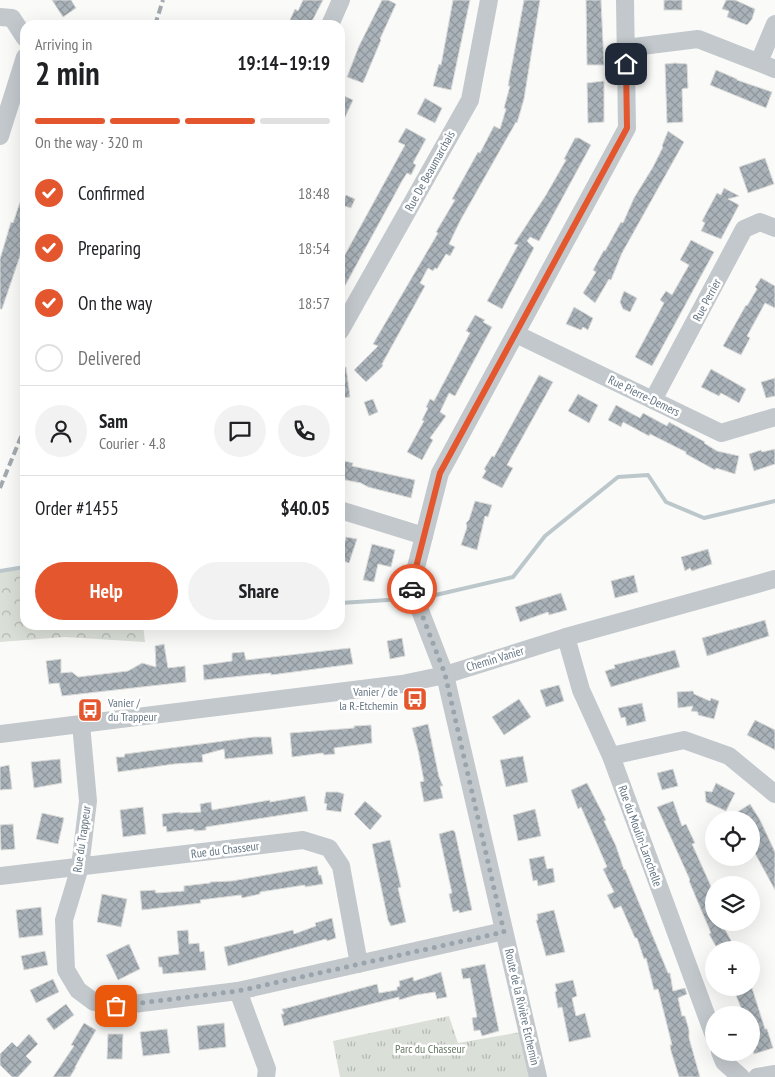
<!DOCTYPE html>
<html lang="en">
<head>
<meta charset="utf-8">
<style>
	body { margin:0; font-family:"PT Sans Narrow",sans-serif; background:#f2f2f2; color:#202124; height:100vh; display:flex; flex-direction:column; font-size:19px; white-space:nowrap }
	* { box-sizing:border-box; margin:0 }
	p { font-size:16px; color:#757577 }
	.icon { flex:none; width:28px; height:28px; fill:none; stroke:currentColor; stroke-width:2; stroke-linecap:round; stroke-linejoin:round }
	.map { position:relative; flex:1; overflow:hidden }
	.panel { position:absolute; left:20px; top:20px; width:325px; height:610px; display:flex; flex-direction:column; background:#fff; border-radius:15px; box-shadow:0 5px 20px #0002 }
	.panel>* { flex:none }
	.controls { position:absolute; left:705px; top:811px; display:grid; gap:10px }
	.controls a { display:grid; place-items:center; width:55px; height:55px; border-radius:50%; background:#fff; box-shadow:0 5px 20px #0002; font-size:25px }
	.pin { position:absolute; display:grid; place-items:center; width:42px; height:42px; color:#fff; margin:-21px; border-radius:10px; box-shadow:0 2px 8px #0006 }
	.courier { position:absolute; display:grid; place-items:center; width:50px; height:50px; margin:-25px; border:4px solid #e4572e; border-radius:50%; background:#fff; color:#222; box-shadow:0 1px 6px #0007 }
	.summary em { font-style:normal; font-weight:700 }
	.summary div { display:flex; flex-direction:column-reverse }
	.summary { display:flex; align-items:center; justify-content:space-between; height:85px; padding:0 15px }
	h1 { font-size:32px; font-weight:700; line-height:38px }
	.bar { display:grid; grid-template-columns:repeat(4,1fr); gap:8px 5px; align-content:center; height:60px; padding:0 15px }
	.bar i { height:6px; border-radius:4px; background:#e0e0e0 }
	.bar .selected { background:#e4572e }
	.bar p { grid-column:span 4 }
	.line { display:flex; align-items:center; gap:12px; padding:0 15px; border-top:1px solid #e0e0e0 }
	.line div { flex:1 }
	.round { display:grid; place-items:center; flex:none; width:52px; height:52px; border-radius:26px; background:#f2f2f2 }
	ol { padding:0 15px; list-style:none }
	li { display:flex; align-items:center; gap:15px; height:55px }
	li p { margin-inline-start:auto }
	li .icon { padding:5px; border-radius:50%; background:#e4572e; color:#fff; stroke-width:4 }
	li:last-child { color:#757577 }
	li i { width:28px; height:28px; border:2px solid #e0e0e0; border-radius:50% }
	.primary-button { display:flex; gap:10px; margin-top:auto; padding:10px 15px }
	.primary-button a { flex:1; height:58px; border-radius:30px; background:#e4572e; color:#fff; font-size:20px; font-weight:700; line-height:58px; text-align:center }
	.primary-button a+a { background:#f2f2f2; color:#202124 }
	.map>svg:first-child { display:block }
</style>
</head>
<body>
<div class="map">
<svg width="775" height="1077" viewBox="0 0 775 1077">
	<defs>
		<pattern id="forest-crowns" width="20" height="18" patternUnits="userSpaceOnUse" patternTransform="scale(1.25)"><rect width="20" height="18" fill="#dadfd7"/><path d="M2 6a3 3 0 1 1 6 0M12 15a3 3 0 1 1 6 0" fill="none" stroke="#b4b9b4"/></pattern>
		<pattern id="park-tufts" width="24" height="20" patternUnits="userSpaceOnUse" patternTransform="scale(1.25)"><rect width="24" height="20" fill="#dadfd7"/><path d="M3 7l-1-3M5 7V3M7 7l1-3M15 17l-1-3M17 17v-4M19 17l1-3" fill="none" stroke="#b4b9b4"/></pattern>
		<pattern id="building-cross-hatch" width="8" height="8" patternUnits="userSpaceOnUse" patternTransform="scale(1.25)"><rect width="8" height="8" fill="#aab3b9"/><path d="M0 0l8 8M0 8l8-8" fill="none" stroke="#8e969c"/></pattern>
	</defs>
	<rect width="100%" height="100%" fill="#fafaf8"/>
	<polygon fill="url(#forest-crowns)" points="25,567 25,625 143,625 145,642 65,637 0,642 0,571"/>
	<polygon fill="url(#park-tufts)" points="449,1016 458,1043 527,1031 538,1077 340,1077 333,1041"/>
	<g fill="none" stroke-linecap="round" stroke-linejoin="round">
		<g stroke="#bbc7cb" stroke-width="4">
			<polyline points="0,571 25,567"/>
			<polyline points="427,597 513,577 545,536 618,477 648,475 666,502 704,518 775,501"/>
			<polyline points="340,603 404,599"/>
		</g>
	</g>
	<g fill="url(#building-cross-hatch)" stroke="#dcdcda">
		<polygon points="52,0 71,0 76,8 63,17"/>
		<polygon points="303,0 323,0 310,25 295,25 289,22 295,9 298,11"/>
		<polygon points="382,0 388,0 396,4 380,39 381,40 363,83 347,77 359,46"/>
		<polygon points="453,0 470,0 451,90 433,86 439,64 441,65"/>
		<polygon points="524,0 540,0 524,99 517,123 516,122 460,221 449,244 455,247 450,256 446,254 437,269 435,268 433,271 428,268 420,283 425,286 382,364 383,366 366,382 354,370 378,346 373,344 438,233 436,232 455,200 452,199 478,152 480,153 494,126 500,129 506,109 504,108 510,86 508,86"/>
		<polygon points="586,0 601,0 604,65 587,65"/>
		<rect x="664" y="0" width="18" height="10"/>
		<polygon points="726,0 735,0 755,9 752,19 747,25 727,17 729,11 722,9"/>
		<polygon points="675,63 687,64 688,88 682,89 683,122 667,123 665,64"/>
		<polygon points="716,70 737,79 737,80 772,92 766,108 710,85"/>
		<polygon points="604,81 604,122 588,123 587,83"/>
		<polygon points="340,94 353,100 340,128"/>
		<polygon points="425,98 442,108 435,123 417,114"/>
		<polygon points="406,128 426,139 413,163 416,165 411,175 407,173 402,181 340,295 341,262 405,145 398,142"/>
		<polygon points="668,131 684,142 622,253 611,280 609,279 595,303 583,293 596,272 593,270 604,250 605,251 621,222 623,223 634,198 653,167 663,147 662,146"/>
		<polygon points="575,138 579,138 591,145 539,241 530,237 527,241 534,248 502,309 487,301 518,245 514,244 546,195 566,160 564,159"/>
		<polygon points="765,158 774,184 748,193 739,167"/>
		<polygon points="724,188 739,196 728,199 739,205 721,239 701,231 705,223 702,221 717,193 721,195"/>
		<polygon points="23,193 25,194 25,251 22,250 2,309 0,309 0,259 11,222 13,223"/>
		<polygon points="346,195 355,199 351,208 341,205"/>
		<polygon points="691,240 714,252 652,366 635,357 664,303 660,300 666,291 672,295 689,265 680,260"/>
		<polygon points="761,278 775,286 775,308 765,303 747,336 750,338 741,355 723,346 746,305 747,306 757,289 755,287"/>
		<polygon points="624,291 637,298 630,312 623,309 620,302"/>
		<polygon points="574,307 593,318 588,330 583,327 581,330 566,324"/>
		<polygon points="475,315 485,320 483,322 492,327 455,396 449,393 440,412 446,416 430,438 433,440 422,460 407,452 424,421 422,420 428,408 426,407 430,399 434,401 470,333 466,331"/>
		<polygon points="346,367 350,397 340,398 340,368"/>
		<polygon points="711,369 746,389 739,403 721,393 719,396 701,387"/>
		<polygon points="539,375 553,382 507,465 513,468 502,488 482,478 486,471 484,469 492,456 494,457"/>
		<polygon points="775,378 775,396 766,398 761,382"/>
		<polygon points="578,394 598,405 589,423 568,411"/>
		<polygon points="373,399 378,412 369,416 364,402"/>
		<polygon points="616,405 640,418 643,413 667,426 669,422 705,442 704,443 717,451 739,456 735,474 716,468 715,470 686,454 686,452 650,434 649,436 623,422 621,427 608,420"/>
		<polygon points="775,449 775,464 754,471 749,454 761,450 762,452"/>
		<polygon points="340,460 353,463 352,466 415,480 411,498 368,487 361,483 340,479"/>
		<polygon points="475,501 492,505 488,517 485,516 477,550 461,545 467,527 466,523 469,520"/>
		<polygon points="346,537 357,539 349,563 340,560 340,540 345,541"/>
		<polygon points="372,544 395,550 391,567 378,564 374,582 363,580"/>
		<polygon points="708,549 712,564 692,571 690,568 685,571 681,557"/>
		<polygon points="634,575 638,592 615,598 611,581"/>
		<polygon points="561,593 567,610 549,615 548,612 520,622 515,607"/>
		<polygon points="765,620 769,636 707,656 702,638"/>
		<polygon points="402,638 405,656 390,659 387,641"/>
		<polygon points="164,644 168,668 185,666 186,682 62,696 59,683 49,684 46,661 61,659 61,673 72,672 78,677 128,671 142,663 156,667 155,646"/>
		<polygon points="350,648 353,664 271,675 271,673 204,680 203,665 232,661 232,653 244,652 246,660"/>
		<polygon points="675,650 680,667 611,687 605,671 615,668 614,665"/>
		<polygon points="559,685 564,701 546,707 540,690"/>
		<polygon points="693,691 694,694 710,701 711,698 719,701 714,719 698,715 698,712 691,711 693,706 678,708 677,692"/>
		<polygon points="519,699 531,717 504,735 492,717"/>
		<polygon points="642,703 646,721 627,726 625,717 621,718 618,708"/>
		<polygon points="755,720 775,730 775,750 747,735"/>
		<polygon points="428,724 439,777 443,786 440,786 443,798 424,802 420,782 424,781 418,750 412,728"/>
		<polygon points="371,725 372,743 334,748 335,754 324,755 323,753 292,757 290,733 354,728 354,726"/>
		<polygon points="254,737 271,737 273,754 225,759 224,749 202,755 203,762 174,764 118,772 116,757 124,757 125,754"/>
		<polygon points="523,756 528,782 506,787 500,760"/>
		<polygon points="60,759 62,783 34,788 31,762"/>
		<polygon points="9,765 12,789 0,790 0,767"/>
		<polygon points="673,769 678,786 662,790 657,773"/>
		<polygon points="587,783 606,820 604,821 616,846 624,870 625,869 668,973 670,973 673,991 685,988 687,994 678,998 682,1016 685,1016 689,1030 689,1038 700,1077 679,1077 671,1051 670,1045 672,1045 658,989 654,990 646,958 644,959 637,938 635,938 621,906 614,909 607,895 614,892 603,869 607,867 581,807 578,809 571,790"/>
		<polygon points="716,783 735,793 726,811 706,802 705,791 712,792"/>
		<polygon points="326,792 338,792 344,794 341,812 326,810 327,804 324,803"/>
		<polygon points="305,796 308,811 206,827 206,830 194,831 194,829 167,832 166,826 163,827 162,814 180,812 180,813 201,812 200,804 211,802 212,810 270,800 270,802"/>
		<polygon points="365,801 382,816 370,830 354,814"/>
		<polygon points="673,801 682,826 686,824 695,843 692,844 714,893 714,922 721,922 736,950 718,950 709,934 711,933 689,881 690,880 657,807"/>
		<polygon points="750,804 760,820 775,852 775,890 751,846 751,820 725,820"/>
		<polygon points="143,807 146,834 123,837 120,810"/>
		<polygon points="535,809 541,836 518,841 513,815"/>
		<polygon points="42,813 64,818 58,844 36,839"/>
		<polygon points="13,824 15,849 1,850 0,825"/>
		<polygon points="453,830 455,832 472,910 459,913 459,910 453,912 449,894 452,893 439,834"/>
		<polygon points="390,840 401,887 398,888 406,922 391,926 388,920 372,844"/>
		<polygon points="544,856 547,869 553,868 555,882 538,886 537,880 533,881 529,859"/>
		<polygon points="317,866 319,875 321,875 323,884 305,887 305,885 260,892 260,894 242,898 241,895 200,900 201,903 142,910 140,891 155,890 156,893 184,891 184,886 210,883 210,882 232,881"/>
		<polygon points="102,894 127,899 121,927 97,922"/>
		<polygon points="41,907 43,935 19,938 16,910"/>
		<polygon points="554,910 565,952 546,956 536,920 538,920 537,914"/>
		<polygon points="332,918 336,938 327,941 326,939 228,966 224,947 293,930 294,934 316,926 315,923"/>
		<polygon points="188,930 189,944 199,943 200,952 204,951 206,970 163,974 162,967 159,967 158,957 179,954 177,931"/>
		<polygon points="129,944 140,969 118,980 106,955"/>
		<polygon points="45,951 48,965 24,970 21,956"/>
		<polygon points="485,964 499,1031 482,1036 480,1030 474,1031 472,1018 477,1017 470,978 463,979 461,969"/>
		<polygon points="441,972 447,997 437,999 435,992 416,995 399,1000 399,997 284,1026 281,1014 284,1014 282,1009 287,1008 377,984 379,993 397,990 397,987 400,986 399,981 413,977 414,981"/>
		<polygon points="53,979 59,992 36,1003 30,990"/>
		<polygon points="573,980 577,996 572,998 576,1016 585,1013 591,1037 569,1042 562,1007 558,1008 555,992 557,991 555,984"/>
		<polygon points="733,988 752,988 765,1029 767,1029 773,1048 754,1054 751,1043 751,1015 744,1015"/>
		<polygon points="66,1004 74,1015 54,1030 46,1019"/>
		<polygon points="84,1023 96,1030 75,1067 76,1067 70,1077 53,1077 74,1046 71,1045"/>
		<polygon points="224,1023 226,1047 199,1050 197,1026"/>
		<polygon points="167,1029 170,1053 143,1056 140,1032"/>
		<polygon points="29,1034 38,1044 26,1056 32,1062 18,1077 12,1077 0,1065 0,1054 12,1042 17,1047"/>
		<polygon points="108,1034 123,1034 122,1059 107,1059"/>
	</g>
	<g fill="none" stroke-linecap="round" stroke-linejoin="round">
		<g stroke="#c3c8cc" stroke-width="18">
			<polyline points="0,17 12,18 25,38"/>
			<polyline points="330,25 341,0"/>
			<polyline points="626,48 698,39 775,69"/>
			<polyline points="759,62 775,24"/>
			<polyline points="0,136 25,57"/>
			<polyline points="340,331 470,100 489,0"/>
			<polyline points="516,334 721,433 775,417"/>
			<polyline points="653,400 744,229 760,222 775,228"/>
			<polyline points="340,510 424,536"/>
			<polyline points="566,637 581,690 611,756 714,1036"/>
			<polyline points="81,724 88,801 80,867 64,920 66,970 78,990 94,1002 117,1006 238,991 504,931"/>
			<polyline points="0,734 402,684 445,675 566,637 775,579"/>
			<polyline points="611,756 684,740 729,756 775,794"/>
			<polyline points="0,876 303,840 329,848 341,866 359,964"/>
			<polyline points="238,991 267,1069 266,1077"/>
			<polyline points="720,1052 724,1062 741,1077"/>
			<polyline points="538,1077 445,675 411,587 440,473 627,128 625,0"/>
			<polyline points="757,1077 775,1074"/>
		</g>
		<g stroke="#a2aab0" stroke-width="4" stroke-dasharray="8 4" stroke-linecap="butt">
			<polyline points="155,25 163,0"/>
			<polyline points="0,488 25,427"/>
		</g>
	</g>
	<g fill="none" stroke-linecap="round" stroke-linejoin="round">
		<polyline stroke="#99a4ac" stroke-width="5" stroke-dasharray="0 9" points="116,1006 238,991 504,932 445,674 412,589"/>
		<polyline stroke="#e4572e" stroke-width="6" points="412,589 411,587 440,473 627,128 626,64"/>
	</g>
	<defs>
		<symbol id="bus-square" viewBox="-11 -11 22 22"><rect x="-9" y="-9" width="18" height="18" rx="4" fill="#e4572e" stroke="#fff"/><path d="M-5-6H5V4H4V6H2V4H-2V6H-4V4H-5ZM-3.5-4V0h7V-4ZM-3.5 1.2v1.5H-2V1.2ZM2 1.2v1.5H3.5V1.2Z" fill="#fff"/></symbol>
	</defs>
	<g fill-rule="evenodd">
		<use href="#bus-square" x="401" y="685" width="28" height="28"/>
		<use href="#bus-square" x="76" y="696" width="28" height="28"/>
	</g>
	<g text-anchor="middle" stroke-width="5" stroke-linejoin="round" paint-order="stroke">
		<g font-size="12" fill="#657683" stroke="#fff">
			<text transform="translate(430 171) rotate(-61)" y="4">Rue De Beaumarchais</text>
			<text transform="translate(707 300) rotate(-62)" y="4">Rue Perrier</text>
			<text transform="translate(644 396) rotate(26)" y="4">Rue Pierre-Demers</text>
			<text transform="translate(495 659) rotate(-17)" y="4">Chemin Vanier</text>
			<text transform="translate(640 836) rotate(70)" y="4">Rue du Moulin-Larochelle</text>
			<text transform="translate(82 839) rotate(-82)" y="4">Rue du Trappeur</text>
			<text transform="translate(225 850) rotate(-7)" y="4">Rue du Chasseur</text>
			<text transform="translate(522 1007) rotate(77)" y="4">Route de la Rivière Etchemin</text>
		</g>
		<g font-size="12" fill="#657683" stroke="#fff" text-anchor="end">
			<text x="398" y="696">Vanier / de<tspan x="398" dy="14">la R.-Etchemin</tspan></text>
			<text x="108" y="707" text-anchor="start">Vanier /<tspan x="108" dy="14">du Trappeur</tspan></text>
		</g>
		<g font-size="12" fill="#687a64" stroke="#fff">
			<text x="430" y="1053">Parc du Chasseur</text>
		</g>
	</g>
</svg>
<div class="controls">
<a><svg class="icon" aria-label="locate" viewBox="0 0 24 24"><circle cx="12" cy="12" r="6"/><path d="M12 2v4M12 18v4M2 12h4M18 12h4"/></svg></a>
<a><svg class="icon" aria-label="layers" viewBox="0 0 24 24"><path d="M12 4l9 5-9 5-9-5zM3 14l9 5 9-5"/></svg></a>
<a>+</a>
<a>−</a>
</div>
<div class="pin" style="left:116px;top:1006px;background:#ea580c"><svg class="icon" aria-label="bag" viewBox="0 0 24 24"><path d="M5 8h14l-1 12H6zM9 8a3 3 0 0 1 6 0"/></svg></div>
<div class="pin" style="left:626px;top:64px;background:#1f2937"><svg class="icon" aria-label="home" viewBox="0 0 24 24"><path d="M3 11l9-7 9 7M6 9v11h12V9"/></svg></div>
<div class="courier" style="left:412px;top:589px"><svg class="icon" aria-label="car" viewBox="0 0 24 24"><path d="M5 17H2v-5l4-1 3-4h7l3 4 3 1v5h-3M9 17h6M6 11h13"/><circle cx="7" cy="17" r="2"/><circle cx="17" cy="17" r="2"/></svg></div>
<section class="panel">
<div class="summary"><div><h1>2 min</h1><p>Arriving in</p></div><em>19:14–19:19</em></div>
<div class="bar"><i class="selected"></i><i class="selected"></i><i class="selected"></i><i></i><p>On the way · 320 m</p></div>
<ol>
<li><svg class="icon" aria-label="check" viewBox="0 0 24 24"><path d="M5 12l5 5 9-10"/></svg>Confirmed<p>18:48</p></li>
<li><svg class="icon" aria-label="check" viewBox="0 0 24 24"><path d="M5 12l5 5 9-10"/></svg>Preparing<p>18:54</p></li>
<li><svg class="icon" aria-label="check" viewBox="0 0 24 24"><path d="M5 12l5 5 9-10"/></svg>On the way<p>18:57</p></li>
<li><i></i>Delivered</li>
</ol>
<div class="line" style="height:90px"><a class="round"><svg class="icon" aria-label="person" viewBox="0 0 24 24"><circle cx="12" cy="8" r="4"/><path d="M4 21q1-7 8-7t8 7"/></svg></a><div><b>Sam</b><p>Courier · 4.8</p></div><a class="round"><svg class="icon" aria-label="chat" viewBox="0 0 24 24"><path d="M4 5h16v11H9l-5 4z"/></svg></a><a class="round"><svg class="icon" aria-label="phone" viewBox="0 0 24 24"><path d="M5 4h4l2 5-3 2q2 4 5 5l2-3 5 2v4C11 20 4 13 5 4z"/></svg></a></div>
<div class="line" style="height:65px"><div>Order #1455</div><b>$40.05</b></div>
<div class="primary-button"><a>Help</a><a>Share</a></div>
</section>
</div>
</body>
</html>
